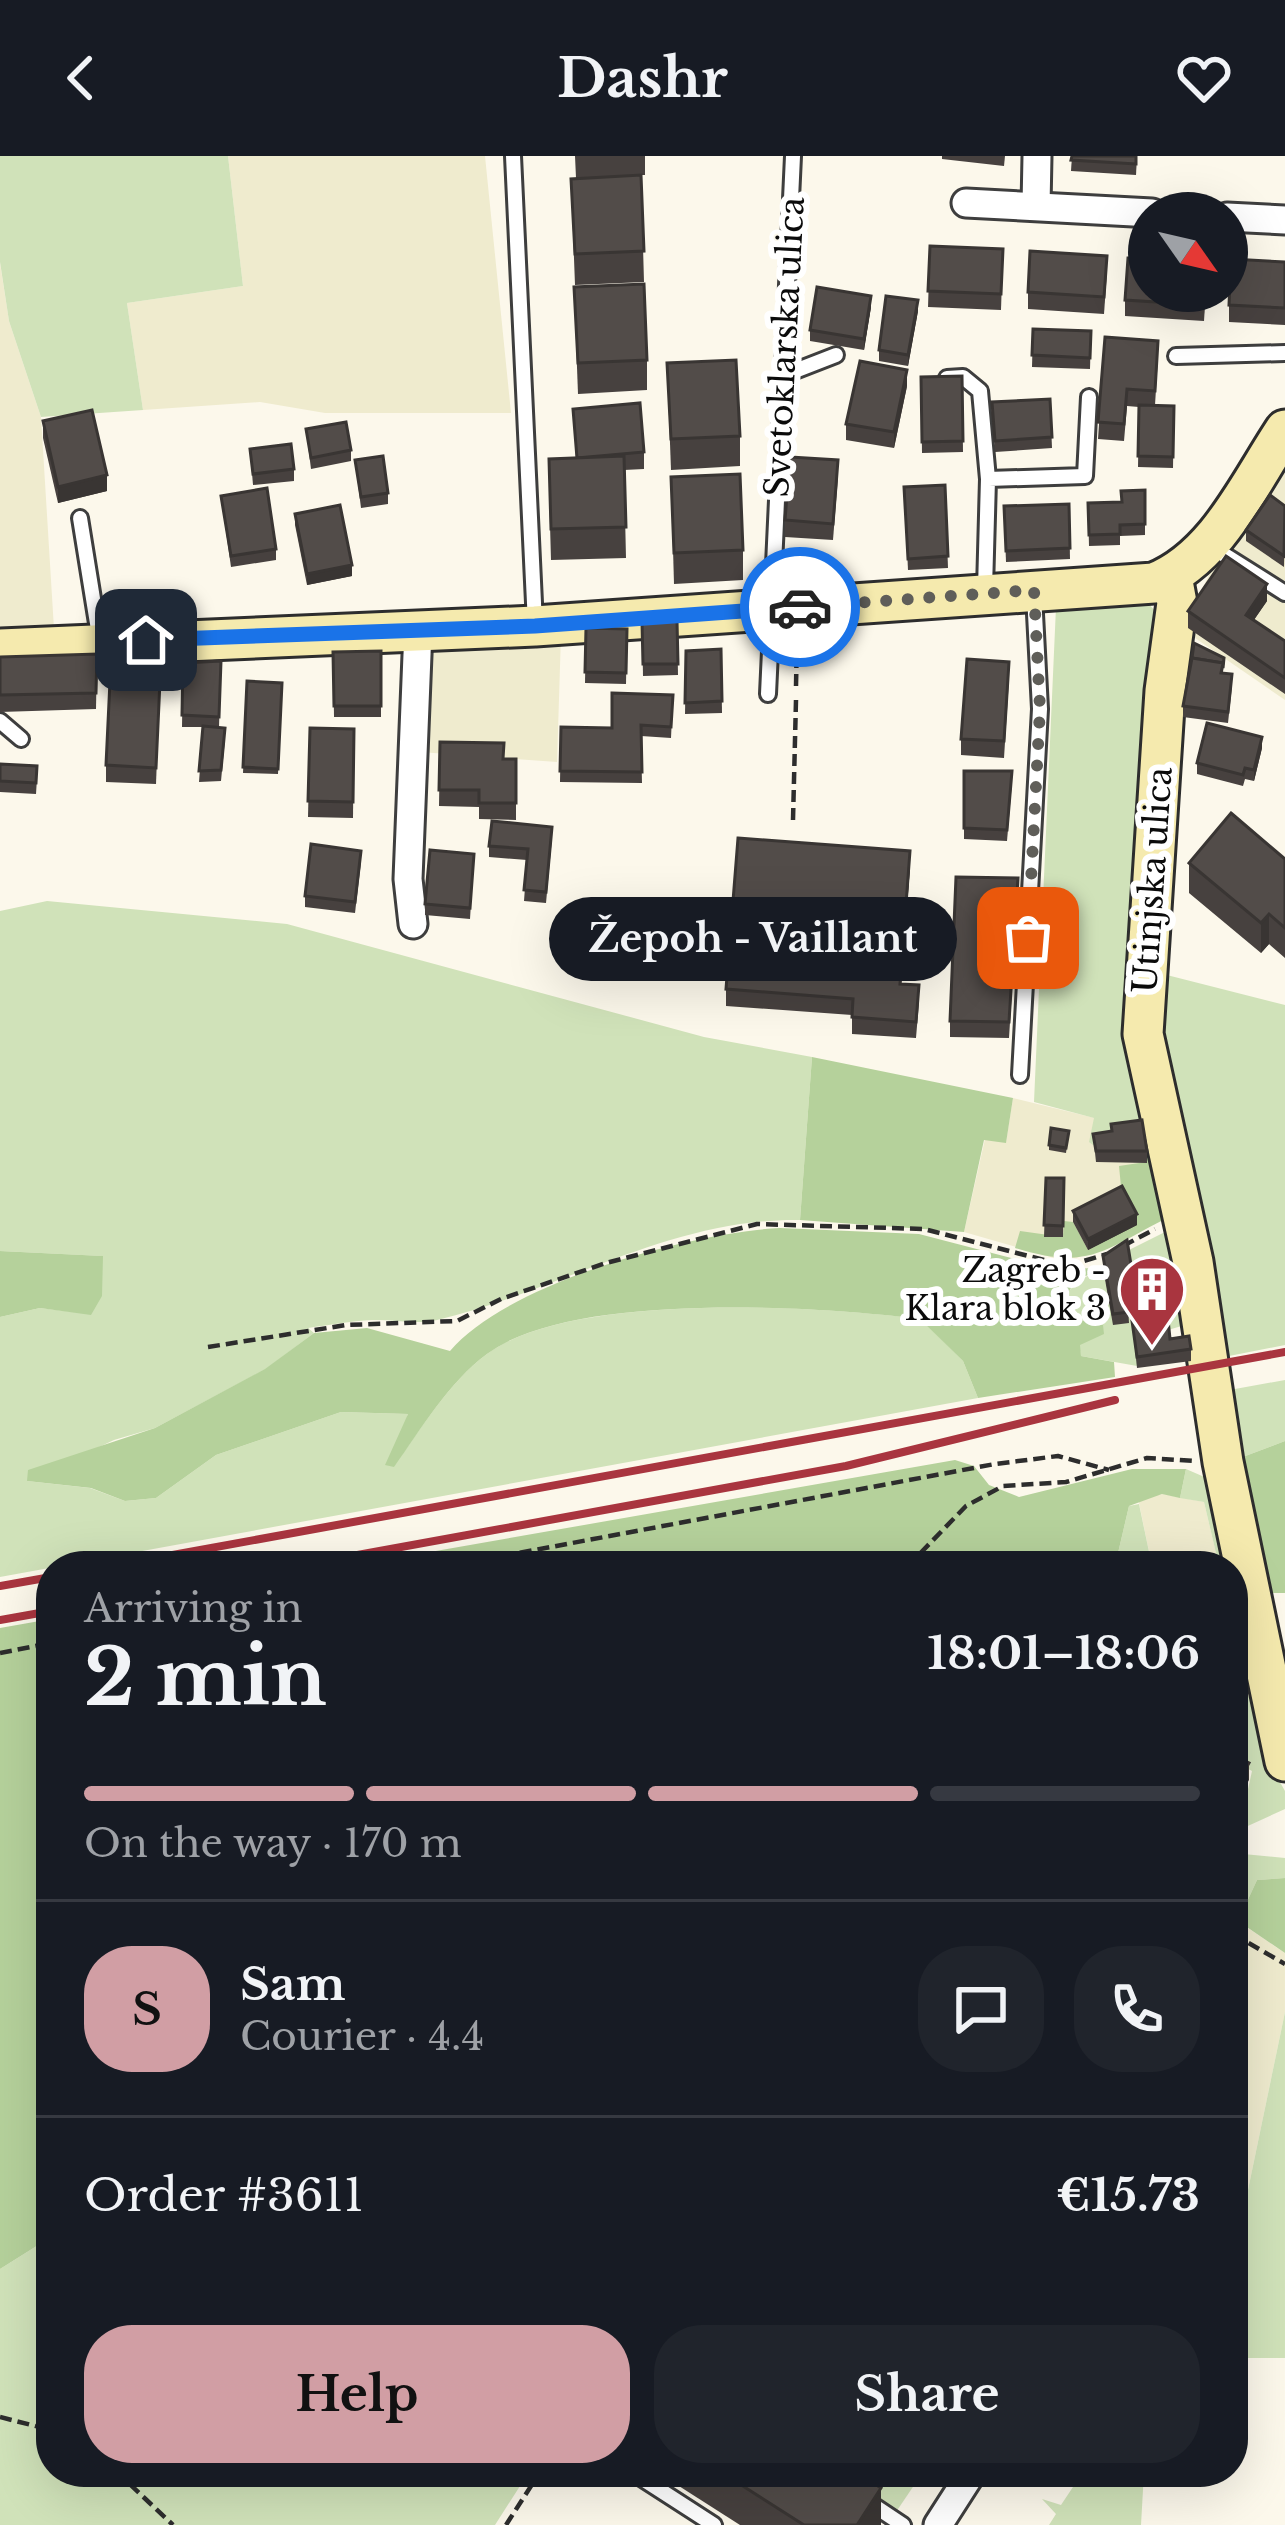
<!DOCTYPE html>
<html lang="en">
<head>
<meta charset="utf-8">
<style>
	body { margin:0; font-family:"Libre Baskerville",serif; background:#20242c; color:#f1f3f6; height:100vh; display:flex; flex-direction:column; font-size:45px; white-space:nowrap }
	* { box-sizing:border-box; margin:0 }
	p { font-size:39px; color:#9ea1a6 }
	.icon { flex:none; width:66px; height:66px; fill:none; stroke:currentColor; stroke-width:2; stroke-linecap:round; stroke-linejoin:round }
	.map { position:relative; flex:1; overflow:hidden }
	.details { position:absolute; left:36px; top:1395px; width:1212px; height:936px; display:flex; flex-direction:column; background:#171b24; border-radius:48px; box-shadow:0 12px 48px #0002 }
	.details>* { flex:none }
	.needle { width:78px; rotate:124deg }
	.tools { position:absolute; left:1128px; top:36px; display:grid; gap:24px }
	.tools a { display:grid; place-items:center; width:120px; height:120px; border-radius:50%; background:#171b24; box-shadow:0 12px 48px #0002; font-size:60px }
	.pin { position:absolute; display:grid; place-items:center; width:102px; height:102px; color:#fff; margin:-51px; border-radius:24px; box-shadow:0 6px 18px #0006 }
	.courier { position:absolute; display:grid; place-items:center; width:120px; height:120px; margin:-60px; border:9px solid #1a73e8; border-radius:50%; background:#fff; color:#222; box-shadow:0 3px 15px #0007 }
	.bubble { position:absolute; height:84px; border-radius:42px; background:#171b24; box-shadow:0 12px 48px #0002; font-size:39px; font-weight:800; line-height:84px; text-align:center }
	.headline em { font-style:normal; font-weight:800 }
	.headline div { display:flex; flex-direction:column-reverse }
	.headline { display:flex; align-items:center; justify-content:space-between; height:204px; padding:0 48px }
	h1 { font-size:78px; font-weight:800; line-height:90px }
	.bar { display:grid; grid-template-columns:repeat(4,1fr); gap:18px 12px; align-content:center; height:144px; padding:0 48px }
	.bar i { height:15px; border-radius:9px; background:#363941 }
	.bar .active { background:#d19ea4 }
	.bar p { grid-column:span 4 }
	.line { display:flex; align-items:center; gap:30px; padding:0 48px; border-top:3px solid #363941 }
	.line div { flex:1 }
	.round { display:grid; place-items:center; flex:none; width:126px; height:126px; border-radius:48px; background:#20242c }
	.action { display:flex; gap:24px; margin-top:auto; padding:24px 48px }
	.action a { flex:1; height:138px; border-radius:48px; background:#d19ea4; color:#111; font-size:48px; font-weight:800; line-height:138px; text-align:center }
	.action a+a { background:#20242c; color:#f1f3f6 }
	header { display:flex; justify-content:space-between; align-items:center; height:156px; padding:0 48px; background:#171b24; font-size:54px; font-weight:800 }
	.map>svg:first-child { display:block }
</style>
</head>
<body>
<header><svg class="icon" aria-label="back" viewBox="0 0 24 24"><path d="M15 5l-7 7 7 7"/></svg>Dashr<svg class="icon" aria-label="heart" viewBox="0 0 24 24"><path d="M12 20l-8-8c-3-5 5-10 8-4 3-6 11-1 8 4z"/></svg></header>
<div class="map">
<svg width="1285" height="2369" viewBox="0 0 1285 2369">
	<rect width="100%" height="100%" fill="#fcf8eb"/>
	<g fill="#efebce">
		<polygon points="228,0 485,0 511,257 325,257 260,246 143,254 127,147 243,130"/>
		<polygon points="0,107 9,165 41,261 54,473 0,477"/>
		<polygon points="1285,290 1285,544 1182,473 1224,389"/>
		<polygon points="561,479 557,606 420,596 426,487"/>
		<polygon points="1013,942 1148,975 1173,1059 1068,1106 964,1076 985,983 1006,986"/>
		<polygon points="1163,1338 1204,1346 1219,1410 1152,1410 1138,1342"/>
		<polygon points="1233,1472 1249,1541 1233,1549"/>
		<polygon points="1233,1762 1285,1797 1285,1856 1233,2106"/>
	</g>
	<g fill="#d0e2b9">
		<polygon points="0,0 228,0 243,130 127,147 143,254 41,261 9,165 0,106"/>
		<polygon points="1147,446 1156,456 1150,975 1093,989 1089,986 1094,962 1034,946 1056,451"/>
		<path d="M47 745 287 768 704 881 812 901 800 1064C671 1062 559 1135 437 1164 415 1169 394 1163 372 1164 351 1165 329 1169 308 1172L314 1177 266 1213 155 1272 114 1284 27 1325 90 1332 125 1345 156 1342 216 1299 341 1256 408 1258 393 1311C422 1272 448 1227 487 1198 572 1135 818 1150 921 1163L963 1205 978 1242 0 1421V1161L40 1152 91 1158 102 1100 0 1095V755Z"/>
		<polygon points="1155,816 1285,849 1285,1189 1219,1202 1167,954"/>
		<path d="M1175 1071 1192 1167 1168 1174 1137 1210 1081 1200 1079 1189 1103 1169 1068 1161 1060 1151C1069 1129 1082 1122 1103 1112L1114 1169 1127 1095Z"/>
		<polygon points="1285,1224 1285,1285 1232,1305 1224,1235"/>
		<polygon points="1186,1313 1209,1323 1229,1410 1219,1410 1204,1346 1180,1342"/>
		<polygon points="1139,1348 1152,1410 1115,1410 1129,1350"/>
		<polygon points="1233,1433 1272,1612 1285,1635 1285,1653 1239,1674 1252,1615 1233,1605 1233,1549 1249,1540 1233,1472"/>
		<polygon points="1233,1697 1285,1702 1285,1722 1257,1724 1238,1765 1233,1762"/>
		<polygon points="1285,1856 1285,2202 1247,2202 1244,2218 1233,2217 1233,2106"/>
		<polygon points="51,2081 51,2316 529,2316 495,2369 0,2369 0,2113"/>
		<polygon points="834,2316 923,2316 896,2356"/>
		<polygon points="1083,2316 1144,2316 1141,2369 1049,2369 1056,2358 1042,2343 1061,2349"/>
	</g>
	<g fill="#b5d19b">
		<polygon points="812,901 1013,942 1006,987 984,984 964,1076 800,1064"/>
		<path d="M1142 974 1148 975 1173 1059C1105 1092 1092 1116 1015 1092L1020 1075 1063 1081 1064 1065 1073 1066 1088 1094 1122 1041 1119 1010 1146 1006Z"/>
		<path d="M780 1072 919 1078 1054 1113 1103 1112 1075 1125 1060 1151 1068 1161 1103 1169 1104 1178 1080 1189 1081 1200 1114 1206 1115 1221 978 1242 963 1205 920 1163C817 1150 571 1135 487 1198 448 1227 422 1272 394 1311L385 1309 408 1258 341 1256 216 1299 156 1342 125 1345 91 1332 27 1325 28 1314 155 1272 265 1213 314 1177 367 1172 450 1195C507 1127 692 1076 780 1072Z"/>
		<polygon points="0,1095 103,1100 102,1140 91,1159 40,1152 0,1161"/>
		<polygon points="1285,1285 1285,1437 1263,1437 1232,1305"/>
		<polygon points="955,1304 974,1310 989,1329 1019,1341 1132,1313 1186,1313 1180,1342 1162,1338 1129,1350 1115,1410 350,1410"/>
		<polygon points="51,1463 51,2081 0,2113 0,1472"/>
		<polygon points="1285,1722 1285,1797 1238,1765 1257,1724"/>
	</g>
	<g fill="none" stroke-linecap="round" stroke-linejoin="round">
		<defs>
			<g id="lane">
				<polyline points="513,0 535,468"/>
				<polyline points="1176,200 1285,197"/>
				<polyline points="782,220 836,199"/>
				<polyline points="947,222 963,221 980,235 988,323"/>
				<polyline points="80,362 100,486"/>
				<polyline points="1223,398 1285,437"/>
				<polyline points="985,433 988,323 1085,320 1089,241"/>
				<polyline points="768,538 793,0"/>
				<polyline points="0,565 21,583"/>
				<polyline points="1020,919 1040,553 1034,439"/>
				<polyline points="632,2316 714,2369"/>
				<polyline points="867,2345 903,2369"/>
			</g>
			<g id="street">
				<polyline points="966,47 1152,57"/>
				<polyline points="1036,50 1037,0"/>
				<polyline points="1227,61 1285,64"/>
				<polyline points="413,768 408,723 418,474"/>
				<polyline points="938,2369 972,2316"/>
			</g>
			<g id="secondary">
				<polyline points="1172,420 1177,447 1165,535 1143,878 1193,1106 1223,1306 1285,1605"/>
				<path d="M0 493 535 470 1154 427C1217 402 1249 328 1285 274"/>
			</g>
		</defs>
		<use href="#lane" stroke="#3e3e3e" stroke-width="20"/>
		<use href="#street" stroke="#3e3e3e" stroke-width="33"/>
		<use href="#secondary" stroke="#2d2d2d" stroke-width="45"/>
		<g stroke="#2d2d2d" stroke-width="4.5" stroke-dasharray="12 6" stroke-linecap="butt">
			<polyline points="796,530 797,481"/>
			<polyline points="793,664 796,544"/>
			<polyline points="1123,1090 1155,1073"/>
			<polyline points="208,1191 346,1169 457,1165 501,1143 606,1107 757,1068 924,1073 1067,1110 1107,1098"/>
			<polyline points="449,1410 995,1308 1058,1300 1109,1314"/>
			<polyline points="908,1410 966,1350 1003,1330 1066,1326 1147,1302 1194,1305"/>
			<polyline points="0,1497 51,1487"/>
			<polyline points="1233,1778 1285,1808"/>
			<polyline points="0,2261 51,2274"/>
			<polyline points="117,2316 173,2369"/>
			<polyline points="506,2369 540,2316"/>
		</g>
		<use href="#lane" stroke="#fff" stroke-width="14"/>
		<use href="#street" stroke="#fff" stroke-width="27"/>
		<use href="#secondary" stroke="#f5eaae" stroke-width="39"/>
		<g stroke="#a9353f" stroke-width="8">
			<polyline points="112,1410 1285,1196"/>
			<polyline points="297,1410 846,1310 1115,1244"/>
			<polyline points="0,1430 51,1421"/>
			<polyline points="0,1464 51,1455"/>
		</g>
	</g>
	<g fill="#47413f">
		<polygon points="575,0 645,0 645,19 641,19 644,126 575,129 571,23 576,22"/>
		<polygon points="942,0 1005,0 1004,10 942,3"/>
		<polygon points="1072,0 1137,0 1136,19 1071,15"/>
		<polygon points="930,90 1003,93 1001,154 928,151"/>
		<polygon points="1285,106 1285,169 1229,166 1229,149"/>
		<polygon points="1107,116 1104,158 1028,153 1028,136"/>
		<polygon points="574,131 647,204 647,234 578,238"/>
		<polygon points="1149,135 1206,135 1204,165 1125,160 1125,144"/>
		<polygon points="871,151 864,194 810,185 810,174"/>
		<polygon points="918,155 908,210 879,205 879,194"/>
		<polygon points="1033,173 1091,175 1090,213 1032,211"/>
		<polygon points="1105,181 1158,201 1155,249 1174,250 1173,312 1138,311 1139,251 1127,250 1124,285 1098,283"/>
		<polygon points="667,207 740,280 740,310 671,314"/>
		<polygon points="962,220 963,296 922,297 921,221"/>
		<polygon points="907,230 894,292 846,284 846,268"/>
		<polygon points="1050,243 1052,292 995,296 992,246"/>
		<polygon points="573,253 644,296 644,313 624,314 626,402 551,404 549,333 576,302"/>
		<polygon points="43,265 107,335 58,347 43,282"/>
		<polygon points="306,273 351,294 351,305 311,313"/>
		<polygon points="250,293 294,313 294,325 253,329"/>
		<polygon points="355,304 388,337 388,348 361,352"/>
		<polygon points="671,321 743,394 743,424 674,428"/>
		<polygon points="838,321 833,384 785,381 785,364"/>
		<polygon points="945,329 948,412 908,414 904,331"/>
		<polygon points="1145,334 1145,379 1120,380 1120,389 1089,390 1088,347 1121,346"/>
		<polygon points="221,340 276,393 276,404 231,411"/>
		<polygon points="1069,348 1070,403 1006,406 1004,350"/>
		<polygon points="1285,350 1284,411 1246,385 1246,374"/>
		<polygon points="295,358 352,420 307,429 295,369"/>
		<polygon points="1267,445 1254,464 1285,485 1285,538 1188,472 1188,455"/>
		<polygon points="677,465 678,519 643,520 642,466"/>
		<polygon points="586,472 627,473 626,528 585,527"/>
		<polygon points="721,493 722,557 685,558 686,495"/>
		<polygon points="381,495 381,561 334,561 333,496"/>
		<polygon points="97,498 96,553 0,556 0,501"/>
		<polygon points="1224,502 1223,517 1232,530 1228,567 1183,561 1183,550"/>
		<polygon points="221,505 219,571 225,583 221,625 199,626 203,571 182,571 183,507"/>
		<polygon points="1009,523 1004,602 961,599 961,583"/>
		<polygon points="160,525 156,628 106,626 106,609"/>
		<polygon points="247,525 282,527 278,618 243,617"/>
		<polygon points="673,539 671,582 641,580 642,627 560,626 561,571 612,572"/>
		<polygon points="310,572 354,573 353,662 308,661"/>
		<polygon points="440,586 503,603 516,603 516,664 479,663 479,651 439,650"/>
		<polygon points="1262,592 1254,625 1245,623 1243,630 1197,618 1197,607"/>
		<polygon points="0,608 37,622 36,638 0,636"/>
		<polygon points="964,615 1012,626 1007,685 964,683"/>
		<polygon points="552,682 546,747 524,745 527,704 489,701 489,690"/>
		<polygon points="474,698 470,763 425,759 425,748"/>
		<polygon points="1285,703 1285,802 1269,788 1261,797 1189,737 1189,707"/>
		<polygon points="361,706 355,757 305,751 305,740"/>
		<polygon points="910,711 901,828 919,846 916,882 852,878 852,859 726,850 726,833"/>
		<polygon points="1018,739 1009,882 950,881 950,865"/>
		<polygon points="1111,968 1147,995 1147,1007 1096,1006 1093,978 1111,975"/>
		<polygon points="1069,975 1066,997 1049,994 1049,989"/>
		<polygon points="1046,1022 1064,1022 1063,1081 1044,1081"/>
		<polygon points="1073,1055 1137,1069 1088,1094 1073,1066"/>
		<polygon points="1103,1100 1136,1139 1136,1150 1128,1151 1129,1167 1113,1169 1103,1112"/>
		<polygon points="1132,1165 1191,1193 1191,1205 1137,1212"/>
		<polygon points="657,2316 856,2316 881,2369 740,2369"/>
	</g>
	<g fill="#393533">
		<polygon points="871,140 871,151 864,194 864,183"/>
		<polygon points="918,144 918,155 908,210 908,199"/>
		<polygon points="907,214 907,230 894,292 894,276"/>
		<polygon points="107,319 107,335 58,347 58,331"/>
		<polygon points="352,409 352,420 307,429 307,418"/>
		<polygon points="1267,428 1267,445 1246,475 1246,459"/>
		<polygon points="1262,581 1262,592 1254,625 1254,614"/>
		<polygon points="910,695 910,711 900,844 900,828"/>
		<polygon points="1269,758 1269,788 1261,797 1261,767"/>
		<polygon points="1137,1058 1137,1069 1088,1094 1088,1083"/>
		<polygon points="1249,1607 1249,1624 1233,1652 1233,1636"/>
		<polygon points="881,2332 881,2369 857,2369"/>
	</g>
	<g fill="#524c49" stroke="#393533" stroke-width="3">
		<polygon points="1072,0 1136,0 1136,8 1071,4"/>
		<polygon points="641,19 644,95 575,98 571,23"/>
		<polygon points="930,90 1003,93 1001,138 928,135"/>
		<polygon points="1030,95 1107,100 1104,141 1028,136"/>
		<polygon points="1128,102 1149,103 1149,135 1205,135 1204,149 1125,144"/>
		<polygon points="1231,103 1285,106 1285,152 1229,149"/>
		<polygon points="644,128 647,204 578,207 574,131"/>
		<polygon points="817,131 871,140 864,183 810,174"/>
		<polygon points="886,140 918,144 908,199 879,194"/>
		<polygon points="1033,173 1091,175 1090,202 1032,199"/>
		<polygon points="1105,181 1158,185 1155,235 1127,233 1124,268 1098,266"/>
		<polygon points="736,204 740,280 671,283 667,207"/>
		<polygon points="860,205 907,214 894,276 846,268"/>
		<polygon points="962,220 963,285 922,286 921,221"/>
		<polygon points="1050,243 1052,281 995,285 992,246"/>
		<polygon points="640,247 644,296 577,302 573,253"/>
		<polygon points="1139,249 1174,250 1173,301 1138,300"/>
		<polygon points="92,254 107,319 58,331 43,265"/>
		<polygon points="346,266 351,294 311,302 306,273"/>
		<polygon points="291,288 294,313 253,318 250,293"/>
		<polygon points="383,300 388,337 361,341 355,304"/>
		<polygon points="624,300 626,371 551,373 549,303"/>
		<polygon points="790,301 838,304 833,368 785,364"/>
		<polygon points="740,318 743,394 674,397 671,321"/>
		<polygon points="945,329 948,400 908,403 904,331"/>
		<polygon points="267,332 276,393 231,400 221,340"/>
		<polygon points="1145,334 1145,368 1120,369 1120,378 1089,379 1088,347 1122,346 1121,335"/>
		<polygon points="1270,339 1285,350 1284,400 1246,374"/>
		<polygon points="1069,348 1070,392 1006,395 1004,350"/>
		<polygon points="340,349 352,409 307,418 295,358"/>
		<polygon points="1226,400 1267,428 1246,459 1285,485 1285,522 1188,455"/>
		<polygon points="677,465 678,508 643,508 642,466"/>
		<polygon points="586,472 627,473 626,517 585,516"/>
		<polygon points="1194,487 1224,502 1223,512 1223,507 1192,502"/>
		<polygon points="721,493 722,545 685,547 686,495"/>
		<polygon points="381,495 381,550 334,550 333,496"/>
		<polygon points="97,498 96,537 0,539 0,501"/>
		<polygon points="1192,502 1223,507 1221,517 1232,518 1228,556 1183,550"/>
		<polygon points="967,503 1009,506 1004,585 961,583"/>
		<polygon points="221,505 219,561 182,559 183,507"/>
		<polygon points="110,525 160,525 156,612 106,609"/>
		<polygon points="247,525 282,527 278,613 243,611"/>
		<polygon points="612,537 673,539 671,571 641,569 642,616 560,615 561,571 612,572"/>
		<polygon points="1207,567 1262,581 1254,614 1245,612 1243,619 1197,607"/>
		<polygon points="203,570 225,572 221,614 199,615"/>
		<polygon points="310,572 354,573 353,646 308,645"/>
		<polygon points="440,586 504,587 503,603 516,603 516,647 479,647 479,634 439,634"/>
		<polygon points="0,608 37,610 36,627 0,625"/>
		<polygon points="964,615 1012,615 1007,674 964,672"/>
		<polygon points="1231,657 1285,703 1285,772 1269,758 1261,767 1189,707"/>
		<polygon points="492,665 552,671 546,736 524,734 528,693 489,690"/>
		<polygon points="738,682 910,695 900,828 919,829 916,866 852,861 853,843 726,833"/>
		<polygon points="311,688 361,695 355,746 305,740"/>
		<polygon points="430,694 474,698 470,752 425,748"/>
		<polygon points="956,721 1018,722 1009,866 950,865"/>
		<polygon points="1142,964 1147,995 1096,995 1093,978 1112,975 1111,968"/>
		<polygon points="1051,972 1069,975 1066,992 1049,989"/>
		<polygon points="1046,1022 1064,1022 1063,1070 1044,1069"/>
		<polygon points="1122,1030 1137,1058 1088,1083 1073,1055"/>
		<polygon points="1127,1084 1136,1139 1128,1140 1129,1156 1113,1158 1103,1100"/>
		<polygon points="1168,1163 1170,1183 1189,1180 1191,1193 1137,1201 1132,1165"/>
		<polygon points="1233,1599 1249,1607 1233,1636"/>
		<polygon points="721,2316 856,2316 881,2332 857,2369 804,2369"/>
	</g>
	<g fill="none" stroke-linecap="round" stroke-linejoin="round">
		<polyline stroke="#5f5e59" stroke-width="12" stroke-dasharray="0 21.6" points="800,451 1034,434 1040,553 1028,782"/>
		<polyline stroke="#1a73e8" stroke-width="15" points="146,484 535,470 800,451"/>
	</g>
	<defs>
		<symbol id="building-pin" viewBox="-11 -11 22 30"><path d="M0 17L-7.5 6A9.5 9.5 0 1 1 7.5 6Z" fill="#a9353f" stroke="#fff"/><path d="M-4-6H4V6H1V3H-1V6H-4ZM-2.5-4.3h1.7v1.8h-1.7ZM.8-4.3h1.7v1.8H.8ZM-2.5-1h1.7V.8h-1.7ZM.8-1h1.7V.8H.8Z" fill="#fff"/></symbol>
	</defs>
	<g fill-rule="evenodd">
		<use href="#building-pin" x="1114" y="1095" width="76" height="104"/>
	</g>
	<g text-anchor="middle" stroke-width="12" stroke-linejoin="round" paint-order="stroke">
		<g font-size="33" fill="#0b0b0b" stroke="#fff">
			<text transform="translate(784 191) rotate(-87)" y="12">Svetoklarska ulica</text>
			<text transform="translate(1152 724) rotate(-86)" y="12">Utinjska ulica</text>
		</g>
		<g font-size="33" fill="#0b0b0b" stroke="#fff" text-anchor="end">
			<text x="1106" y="1126">Zagreb -<tspan x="1106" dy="38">Klara blok 3</tspan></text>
		</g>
	</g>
</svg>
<div class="tools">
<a><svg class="needle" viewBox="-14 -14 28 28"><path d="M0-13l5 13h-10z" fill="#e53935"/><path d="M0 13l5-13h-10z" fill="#9ea1a6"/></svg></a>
</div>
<div class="pin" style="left:1028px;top:782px;background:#ea580c"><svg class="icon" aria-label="bag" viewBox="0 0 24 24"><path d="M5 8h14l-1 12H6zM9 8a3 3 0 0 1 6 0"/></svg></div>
<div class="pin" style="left:146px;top:484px;background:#1f2937"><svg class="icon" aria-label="home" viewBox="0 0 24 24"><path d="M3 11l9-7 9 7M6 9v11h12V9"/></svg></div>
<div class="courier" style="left:800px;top:451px"><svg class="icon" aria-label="car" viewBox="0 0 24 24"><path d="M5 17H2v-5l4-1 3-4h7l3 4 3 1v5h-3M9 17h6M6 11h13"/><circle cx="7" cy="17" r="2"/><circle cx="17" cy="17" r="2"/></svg></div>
<div class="bubble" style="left:549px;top:741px;width:408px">Žepoh - Vaillant</div>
<section class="details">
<div class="headline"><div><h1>2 min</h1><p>Arriving in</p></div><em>18:01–18:06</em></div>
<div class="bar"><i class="active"></i><i class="active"></i><i class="active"></i><i></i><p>On the way · 170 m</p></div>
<div class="line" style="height:216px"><b class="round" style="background:#d19ea4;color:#111">S</b><div><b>Sam</b><p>Courier · 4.4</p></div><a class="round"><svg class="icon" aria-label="chat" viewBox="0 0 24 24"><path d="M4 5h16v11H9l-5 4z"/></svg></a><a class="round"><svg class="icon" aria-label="phone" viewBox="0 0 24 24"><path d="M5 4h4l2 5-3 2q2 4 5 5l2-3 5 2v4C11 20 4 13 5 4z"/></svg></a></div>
<div class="line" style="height:156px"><div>Order #3611</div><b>€15.73</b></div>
<div class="action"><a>Help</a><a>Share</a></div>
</section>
</div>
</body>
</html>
